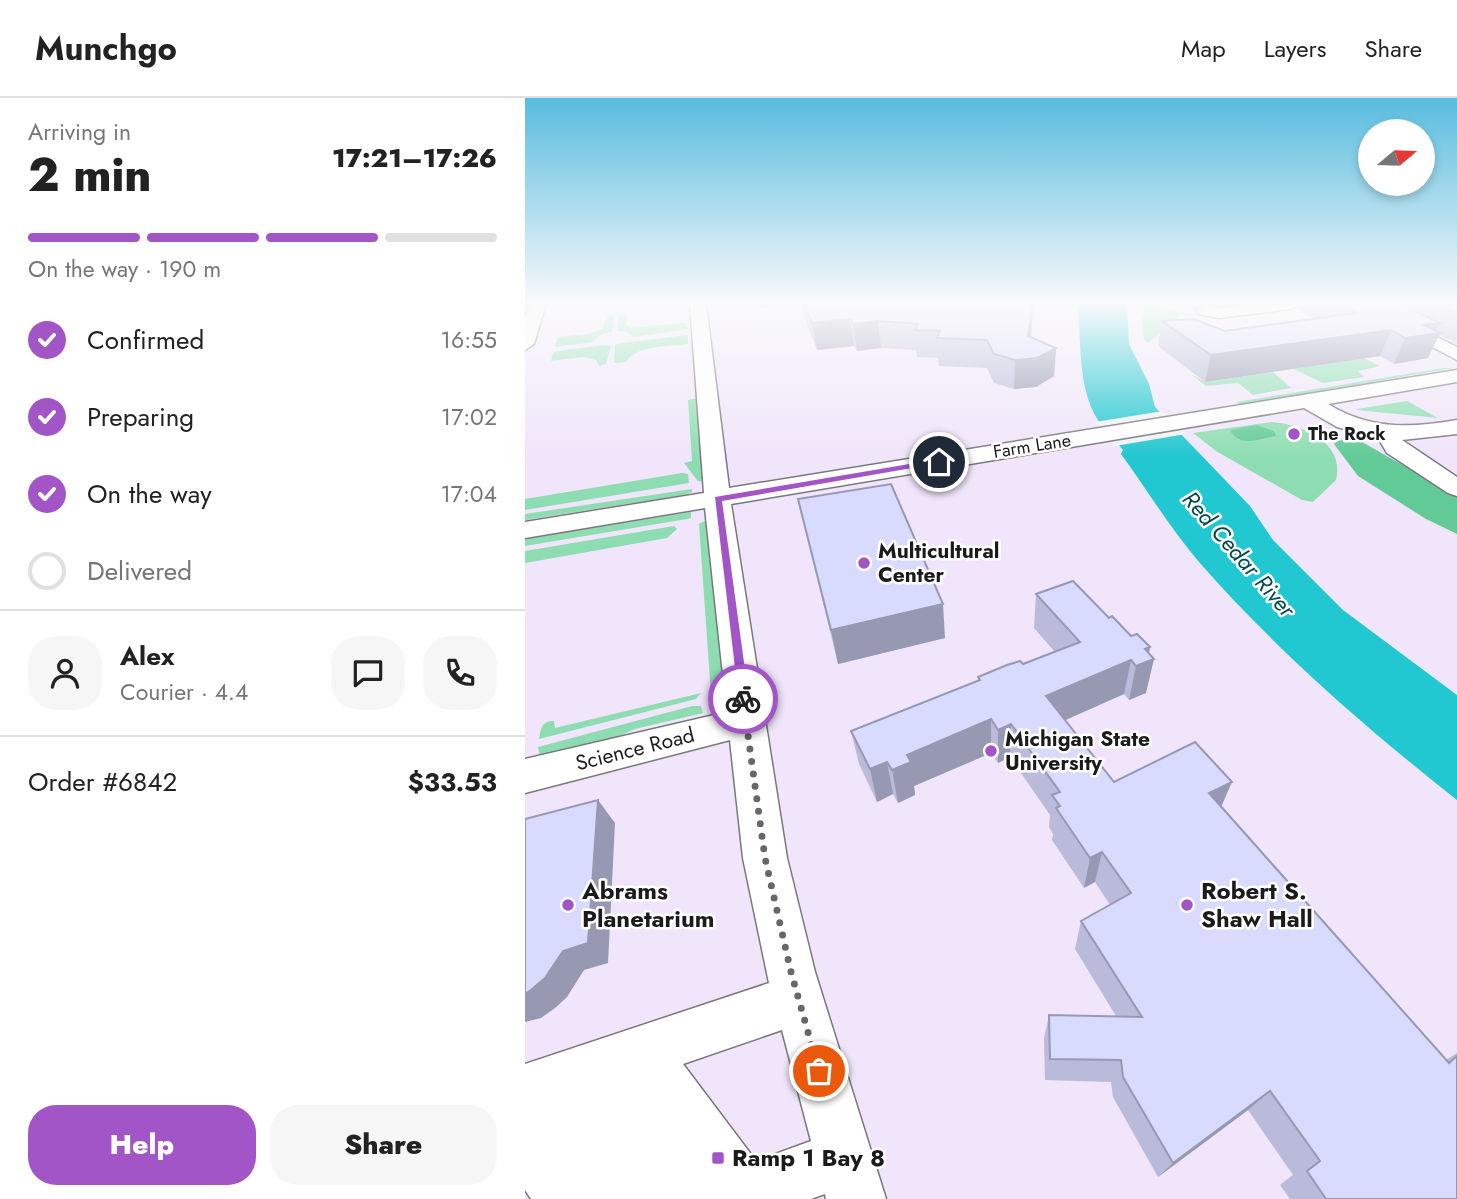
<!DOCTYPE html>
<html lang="en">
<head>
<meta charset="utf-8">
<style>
	body { margin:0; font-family:Jost,sans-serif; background:#f6f6f6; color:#222; height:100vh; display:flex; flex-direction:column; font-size:26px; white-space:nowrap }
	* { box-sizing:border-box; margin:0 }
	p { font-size:23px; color:#767676 }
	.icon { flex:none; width:38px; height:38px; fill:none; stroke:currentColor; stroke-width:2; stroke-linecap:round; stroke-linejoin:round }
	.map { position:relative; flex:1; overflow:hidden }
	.sheet { display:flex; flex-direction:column; background:#fff; width:525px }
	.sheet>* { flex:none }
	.needle { width:46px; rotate:71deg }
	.tools { position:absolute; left:833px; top:21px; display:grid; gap:14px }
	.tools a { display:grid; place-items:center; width:77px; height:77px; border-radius:50%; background:#fff; box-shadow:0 4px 10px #0003; font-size:35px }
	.pin { position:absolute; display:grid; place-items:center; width:60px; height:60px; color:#fff; margin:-30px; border:4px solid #fff; border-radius:50%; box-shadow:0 2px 7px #0007 }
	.courier { position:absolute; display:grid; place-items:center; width:70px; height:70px; margin:-35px; border:5px solid #a155c7; border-radius:50%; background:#fff; color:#222; box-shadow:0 2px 9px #0007 }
	.head em { font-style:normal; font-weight:800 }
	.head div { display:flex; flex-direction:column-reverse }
	.head { display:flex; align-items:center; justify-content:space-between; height:119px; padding:0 28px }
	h1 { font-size:46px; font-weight:800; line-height:52px }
	.bar { display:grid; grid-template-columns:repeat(4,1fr); gap:10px 7px; align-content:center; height:84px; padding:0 28px }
	.bar i { height:9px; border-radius:5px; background:#e0e0e0 }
	.bar .selected { background:#a155c7 }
	.bar p { grid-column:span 4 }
	.line { display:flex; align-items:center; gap:18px; padding:0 28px; border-top:2px solid #e0e0e0 }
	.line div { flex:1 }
	.round { display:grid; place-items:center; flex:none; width:74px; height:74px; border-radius:28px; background:#f6f6f6 }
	ol { padding:0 28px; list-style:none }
	li { display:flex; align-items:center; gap:21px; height:77px }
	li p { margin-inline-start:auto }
	li .icon { padding:7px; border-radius:50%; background:#a155c7; color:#fff; stroke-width:4 }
	li:last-child { color:#767676 }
	li i { width:38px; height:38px; border:4px solid #e0e0e0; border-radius:50% }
	.cta { display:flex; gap:14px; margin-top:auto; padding:14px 28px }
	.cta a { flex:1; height:80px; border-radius:28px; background:#a155c7; color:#fff; font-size:28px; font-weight:800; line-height:80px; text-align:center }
	.cta a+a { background:#f6f6f6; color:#222 }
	header { display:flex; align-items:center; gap:42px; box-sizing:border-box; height:98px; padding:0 35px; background:#fff; border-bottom:2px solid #e0e0e0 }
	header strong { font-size:33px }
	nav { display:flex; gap:38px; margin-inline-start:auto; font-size:24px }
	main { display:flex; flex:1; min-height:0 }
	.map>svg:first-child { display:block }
</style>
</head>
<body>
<header>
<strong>Munchgo</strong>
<nav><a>Map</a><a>Layers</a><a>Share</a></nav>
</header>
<main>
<section class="sheet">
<div class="head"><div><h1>2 min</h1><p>Arriving in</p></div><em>17:21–17:26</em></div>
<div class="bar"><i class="selected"></i><i class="selected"></i><i class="selected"></i><i></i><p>On the way · 190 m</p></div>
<ol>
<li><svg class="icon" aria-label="check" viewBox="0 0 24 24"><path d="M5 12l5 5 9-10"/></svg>Confirmed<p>16:55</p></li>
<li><svg class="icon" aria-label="check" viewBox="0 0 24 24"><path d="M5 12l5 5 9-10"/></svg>Preparing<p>17:02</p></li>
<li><svg class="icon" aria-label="check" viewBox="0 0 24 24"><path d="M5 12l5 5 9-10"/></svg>On the way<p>17:04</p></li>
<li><i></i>Delivered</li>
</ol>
<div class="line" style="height:126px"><a class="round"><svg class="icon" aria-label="person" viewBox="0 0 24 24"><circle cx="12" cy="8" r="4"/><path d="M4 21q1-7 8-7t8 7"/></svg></a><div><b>Alex</b><p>Courier · 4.4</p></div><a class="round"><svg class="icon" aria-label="chat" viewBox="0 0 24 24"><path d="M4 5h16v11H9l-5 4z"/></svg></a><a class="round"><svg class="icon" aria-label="phone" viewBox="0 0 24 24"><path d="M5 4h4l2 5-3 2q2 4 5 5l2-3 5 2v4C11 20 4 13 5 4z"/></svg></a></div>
<div class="line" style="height:91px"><div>Order #6842</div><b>$33.53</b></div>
<div class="cta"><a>Help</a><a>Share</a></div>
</section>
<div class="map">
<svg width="932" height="1101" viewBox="0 0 932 1101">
	<rect width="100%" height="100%" fill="#f3f3f6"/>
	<rect fill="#f0e5fa" x="0" y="206" width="932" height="895"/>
	<g fill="#8eddb2">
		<polygon points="620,206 633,206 656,216 623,245 619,242 617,217 622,215 618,211"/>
		<polygon points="102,215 101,226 106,230 160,225 163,231 109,239 101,233 92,233 94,218"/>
		<polygon points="82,217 89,218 87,234 76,236 68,244 30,249 33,239 63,236 77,231"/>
		<path d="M163 237V246C144 249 112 246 101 264L89 265 90 247 97 245Z"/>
		<polygon points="79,247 86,248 81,266 74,268 71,262 58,259 26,263 28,255 33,253"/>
		<polygon points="836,259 855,268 833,273 839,279 798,285 769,271"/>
		<polygon points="918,270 928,270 714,307 712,304"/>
		<polygon points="748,274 766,290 728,297 713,285 681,288 666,276 680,284"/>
		<polygon points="174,300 179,384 173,383 159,365 167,363 163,302"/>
		<polygon points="882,303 913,320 832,312 832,311"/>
		<path d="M747 324C778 327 820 344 811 382L788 404 777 402 691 353 668 335Z"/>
		<polygon points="157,375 163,376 164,385 0,412 0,401"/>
		<polygon points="167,391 167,394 159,397 0,422 0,416"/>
		<polygon points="166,414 166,420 162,421 0,448 0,441"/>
		<polygon points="184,421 199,595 195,606 187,611 174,426"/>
		<polygon points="149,428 152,431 142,440 0,465 0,453"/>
		<path d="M176 595 171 601 14 641C16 631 16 623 29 623L30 630Z"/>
		<polygon points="167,608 176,608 178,615 110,631 67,650 15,659 13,649"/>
	</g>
	<g fill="#61ca96">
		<path d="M731 327 749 333 751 338C735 341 714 350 705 332Z"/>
		<polygon points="830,340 932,398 932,436 901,421 833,378 809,346 812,343"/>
	</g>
	<path fill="#21c7d1" d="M552 206H602L604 246 624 286 630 309 725 408 748 442 818 512 932 597V702C841 630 751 552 674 464 646 431 622 392 596 356L598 352C590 342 580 333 573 322 552 290 557 243 552 206Z"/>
	<polygon fill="#f3f3f6" points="638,313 661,336 590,348 570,324"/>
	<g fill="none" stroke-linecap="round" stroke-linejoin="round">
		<defs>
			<g id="minor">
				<polygon points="5,206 21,206 9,246 0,252 0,220"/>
				<path d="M165 206H181L204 390 932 272V284L803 306C845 332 885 330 932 322V336L877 342 932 379V398L923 395 862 355 853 340 812 329 779 310 206 406 262 760 290 874 361 1101H301L300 1096 286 1101H6L0 1092V966L244 885 218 760 205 642 0 695V661L202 614 180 410 0 440V424L179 395ZM257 932 286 1043 231 1063 158 966Z"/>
				<polygon points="727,206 774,206 766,211 694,220 674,216 672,212 680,207 694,210"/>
				<polygon points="825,206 846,206 932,249 932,262"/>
			</g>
		</defs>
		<use href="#minor" stroke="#79797b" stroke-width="3"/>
		<use href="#minor" fill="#fff" fill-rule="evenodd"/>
	</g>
	<g fill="#babbda">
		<polygon points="274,206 508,206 506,239 531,250 529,278 511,289 489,291 469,285 462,270 414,268 413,260 392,259 391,252 356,250 332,253 329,248 292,252"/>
		<polygon points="648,206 679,206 670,213 655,210"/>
		<polygon points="687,206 723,206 694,207"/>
		<polygon points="773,206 932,206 932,245 914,237 903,260 869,266 855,258 680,284 633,248 637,223 700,233 789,221 771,211"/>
		<polygon points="273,401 420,540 313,566"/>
		<polygon points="511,496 584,520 606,538 625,549 621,595 604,602 599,596 540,622 589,684 696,709 921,962 932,955 932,1101 765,1101 755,1087 768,1077 723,1012 633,1079 588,999 586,984 520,982 519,940 524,917 591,918 550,851 556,823 585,807 570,784 559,790 527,742 528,736 524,729 525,717 485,659 473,665 466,655 389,688 390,697 373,705 368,696 352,704 334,666 326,633 453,583 453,579 498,566 530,554 509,530"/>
	</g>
	<g fill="#9799b2">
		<polygon points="236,206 270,206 236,210"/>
		<polygon points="508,206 507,228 503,261 531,250 529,278 511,289 489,291 490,262 503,238"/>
		<polygon points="671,206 679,206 670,213"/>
		<polygon points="325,221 329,248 292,252 287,225"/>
		<polygon points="353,223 356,250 332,253 328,226"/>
		<polygon points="915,225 910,235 915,235 903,260 869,266 880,240 899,227"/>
		<polygon points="866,232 855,258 680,284 686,257"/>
		<polygon points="418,506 420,540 313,566 306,532"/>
		<polygon points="625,549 621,564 629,561 621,595 604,602 611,568 620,551"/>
		<polygon points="606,562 599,596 518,632 521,598"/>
		<polygon points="466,621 466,655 389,688 390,697 373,705 367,672 382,657"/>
		<polygon points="486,626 485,659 473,665 473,632"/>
		<polygon points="362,664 368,696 352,704 345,671"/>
		<polygon points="707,684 693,716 684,695"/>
		<polygon points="73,702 90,725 83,865 59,872 42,899 30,910 16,920 0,924 0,896"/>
		<polygon points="577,754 570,784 559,790 565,760"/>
		<polygon points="745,993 723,1012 633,1079 648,1065"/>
	</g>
	<g fill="#d8dafe" stroke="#9799b2" stroke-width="2">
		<polygon points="279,206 508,206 503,238 531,250 512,260 490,262 469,256 462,242 412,240 415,233 390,232 393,226 353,223 328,226 325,221 287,225"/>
		<polygon points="815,206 876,206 915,225 899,227 915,235 880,240 866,232 686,257 637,223 668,221 700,233 832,215"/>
		<polygon points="911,206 932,206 932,215"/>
		<polygon points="366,386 418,506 306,532 273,401"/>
		<polygon points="548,483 584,520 587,518 606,538 612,536 625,549 620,551 629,561 611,568 606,562 521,598 589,684 670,644 707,684 684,695 924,965 932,958 932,1101 801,1101 782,1073 795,1063 745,993 648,1065 598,979 596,962 525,961 524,917 617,919 556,823 606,795 577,754 565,760 531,710 535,708 527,697 535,694 486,626 473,632 466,621 382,657 386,664 367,672 362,664 345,671 326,633 455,582 453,579 482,567 495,563 498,566 555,544 511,496"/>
		<polygon points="73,702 63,845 38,853 20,880 6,892 0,896 0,721"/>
	</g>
	<linearGradient id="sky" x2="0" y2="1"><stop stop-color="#58bcdf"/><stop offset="0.57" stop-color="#fafafb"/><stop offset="1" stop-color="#fafafb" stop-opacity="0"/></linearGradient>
	<rect width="932" height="360" fill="url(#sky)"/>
	<polygon fill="#a155c7" points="414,361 416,365 197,403 224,601 218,606 214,604 190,399"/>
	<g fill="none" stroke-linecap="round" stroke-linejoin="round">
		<polyline stroke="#676768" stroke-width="7" stroke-dasharray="0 12.6" points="218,601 240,760 266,874 294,973"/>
	</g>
	<g fill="#a155c7" stroke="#fff" stroke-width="2.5">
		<circle cx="769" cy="336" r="7"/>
		<circle cx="339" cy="465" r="7"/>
		<circle cx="466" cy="653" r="7"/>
		<circle cx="43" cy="807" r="7"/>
		<circle cx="662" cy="807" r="7"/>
		<rect x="186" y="1053" width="14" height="14" rx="3.5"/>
	</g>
	<g text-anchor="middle" stroke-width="5" stroke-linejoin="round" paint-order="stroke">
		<g font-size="18" font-weight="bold" fill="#1b1b1c" stroke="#fff" text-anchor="start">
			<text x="783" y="342">The Rock</text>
		</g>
		<g font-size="18" fill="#1b1b1c" stroke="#fff">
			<text transform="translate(507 348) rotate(-9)" y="6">Farm Lane</text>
		</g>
		<g font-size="21" font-weight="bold" fill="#1b1b1c" stroke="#fff" text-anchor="start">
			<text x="353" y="460">Multicultural<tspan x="353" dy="24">Center</tspan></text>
			<text x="480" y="648">Michigan State<tspan x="480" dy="24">University</tspan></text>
		</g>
		<g font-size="21" fill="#1b1b1c" stroke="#fff">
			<text transform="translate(110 651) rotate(-14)" y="7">Science Road</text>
		</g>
		<g font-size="23" font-style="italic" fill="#044a4e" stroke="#fff">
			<text transform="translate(714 456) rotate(49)" y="8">Red Cedar River</text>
		</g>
		<g font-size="24" font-weight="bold" fill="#1b1b1c" stroke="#fff" text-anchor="start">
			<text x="57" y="801">Abrams<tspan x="57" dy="28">Planetarium</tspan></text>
			<text x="676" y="801">Robert S.<tspan x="676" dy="28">Shaw Hall</tspan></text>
			<text x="207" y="1068">Ramp 1 Bay 8</text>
		</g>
	</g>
</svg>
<div class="tools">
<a><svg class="needle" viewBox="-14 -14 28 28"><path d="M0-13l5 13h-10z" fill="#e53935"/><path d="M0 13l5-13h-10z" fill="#767676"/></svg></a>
</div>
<div class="pin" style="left:294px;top:973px;background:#ea580c"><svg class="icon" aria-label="bag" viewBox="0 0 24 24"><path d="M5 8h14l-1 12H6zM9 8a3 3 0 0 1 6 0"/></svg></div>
<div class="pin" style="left:414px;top:364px;background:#1f2937"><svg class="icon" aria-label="home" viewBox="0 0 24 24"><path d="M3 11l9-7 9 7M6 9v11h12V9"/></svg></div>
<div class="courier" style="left:218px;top:601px"><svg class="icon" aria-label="bike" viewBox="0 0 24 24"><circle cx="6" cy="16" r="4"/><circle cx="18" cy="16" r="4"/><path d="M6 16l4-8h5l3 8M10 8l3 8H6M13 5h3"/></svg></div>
</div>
</main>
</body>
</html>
